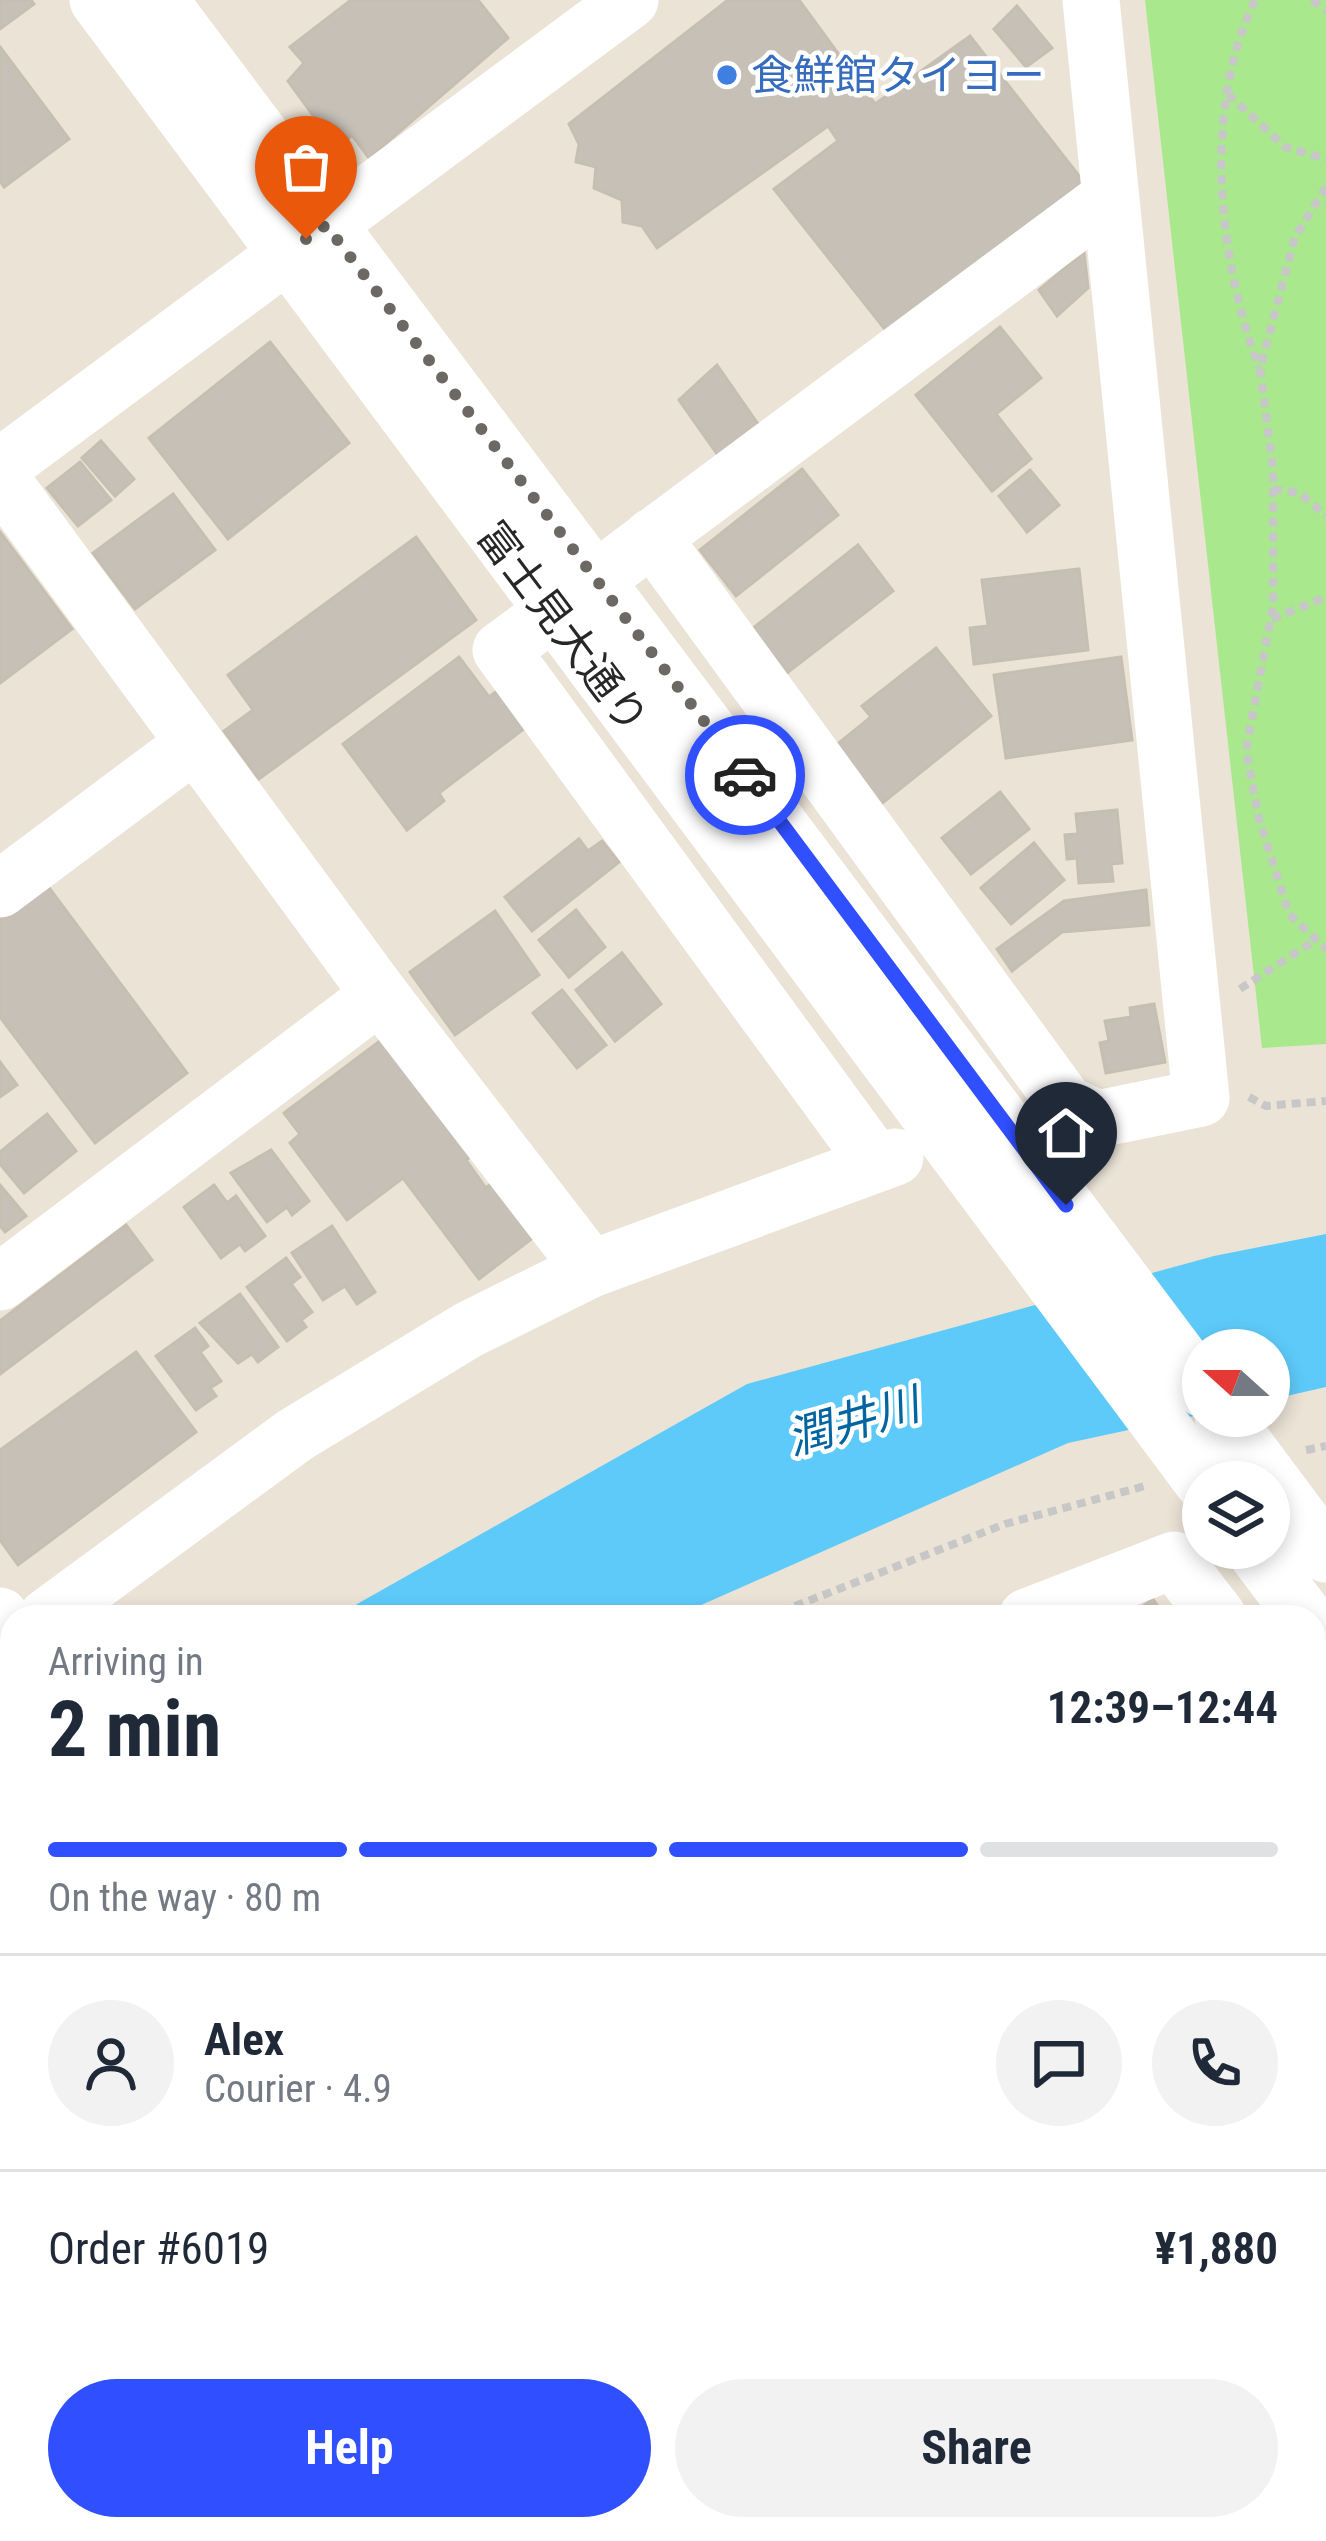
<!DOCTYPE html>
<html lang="en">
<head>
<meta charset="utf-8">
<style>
	body { margin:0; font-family:"Roboto Condensed","Noto Sans JP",sans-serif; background:#f2f2f3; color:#1f2937; height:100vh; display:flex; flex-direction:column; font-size:45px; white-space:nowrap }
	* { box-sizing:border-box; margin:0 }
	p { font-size:39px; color:#747a83 }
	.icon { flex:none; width:66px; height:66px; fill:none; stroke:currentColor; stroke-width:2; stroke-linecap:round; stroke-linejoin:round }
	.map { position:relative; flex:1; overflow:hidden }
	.drawer { position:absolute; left:0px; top:1605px; width:1326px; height:936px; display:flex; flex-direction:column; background:#fff; border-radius:36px 36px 0 0; box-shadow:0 6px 18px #0003 }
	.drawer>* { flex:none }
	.needle { width:78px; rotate:291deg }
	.controls { position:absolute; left:1182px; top:1329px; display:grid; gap:24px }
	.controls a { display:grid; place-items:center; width:108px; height:108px; border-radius:50%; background:#fff; box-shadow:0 6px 18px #0003; font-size:60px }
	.pin { position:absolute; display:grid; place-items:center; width:102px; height:102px; color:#fff; margin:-123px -51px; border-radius:50% 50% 50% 0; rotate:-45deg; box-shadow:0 0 12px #0007 }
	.pin .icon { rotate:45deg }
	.courier { position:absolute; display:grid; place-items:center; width:120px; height:120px; margin:-60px; border:9px solid #304fff; border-radius:50%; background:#fff; color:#222; box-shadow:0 3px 15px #0007 }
	.overview em { font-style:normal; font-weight:700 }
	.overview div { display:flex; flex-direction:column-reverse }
	.overview { display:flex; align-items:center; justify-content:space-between; height:204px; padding:0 48px }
	h1 { font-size:78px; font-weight:700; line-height:90px }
	.bar { display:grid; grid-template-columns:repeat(4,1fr); gap:18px 12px; align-content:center; height:144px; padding:0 48px }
	.bar i { height:15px; border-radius:9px; background:#e0e1e3 }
	.bar .active { background:#304fff }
	.bar p { grid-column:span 4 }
	.line { display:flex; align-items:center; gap:30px; padding:0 48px; border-top:3px solid #e0e1e3 }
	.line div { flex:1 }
	.round { display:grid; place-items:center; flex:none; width:126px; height:126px; border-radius:63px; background:#f2f2f3 }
	.button { display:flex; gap:24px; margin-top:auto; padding:24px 48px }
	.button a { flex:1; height:138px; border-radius:72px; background:#304fff; color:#fff; font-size:48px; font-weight:700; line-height:138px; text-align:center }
	.button a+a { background:#f2f2f3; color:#1f2937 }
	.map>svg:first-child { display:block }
</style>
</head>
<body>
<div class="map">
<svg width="1326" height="2541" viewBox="0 0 1326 2541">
	<rect width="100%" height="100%" fill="#ebe3d6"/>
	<polygon fill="#a9e88d" points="1145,0 1326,0 1326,1044 1262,1048"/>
	<g fill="#5ecaf9">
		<polygon points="1326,1234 1326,1387 1269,1400 1269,1350 1203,1350 1203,1414 1068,1443 674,1617 334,1617 747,1384 1214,1256"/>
		<polygon points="12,1890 12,2108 0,2120 0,1900"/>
	</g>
	<g fill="#c6c0b7" stroke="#c6bfb1" stroke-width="3">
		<polygon points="0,0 31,0 34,4 0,29"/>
		<polygon points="351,0 478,0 508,38 369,158 352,135 337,148 288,81 304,63 290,47"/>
		<polygon points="728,0 799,0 875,104 970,36 1083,181 887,332 774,189 838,141 828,126 657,248 642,226 623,222 622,200 594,188 596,167 576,162 579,144 569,124"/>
		<polygon points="1017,6 1052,48 1026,67 994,29"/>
		<polygon points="0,47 69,139 4,187 0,181"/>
		<polygon points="1084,252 1088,288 1057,316 1039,290"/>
		<polygon points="1000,327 1041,378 996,414 1031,459 992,491 916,395"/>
		<polygon points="270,342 349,443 228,539 149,438"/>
		<polygon points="717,365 760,427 720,458 679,400"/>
		<polygon points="101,441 134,479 115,496 82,458"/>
		<polygon points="80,462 111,500 78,526 47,488"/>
		<polygon points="802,469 838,515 736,596 700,550"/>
		<polygon points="1030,470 1059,505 1027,532 999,496"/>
		<polygon points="173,494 215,550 135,609 93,553"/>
		<polygon points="0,532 72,629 0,683"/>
		<polygon points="416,537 476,620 259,779 224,731 253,710 228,675"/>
		<polygon points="858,545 893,591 787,673 752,629"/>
		<polygon points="1079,569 1088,650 974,664 970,628 988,626 982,580"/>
		<polygon points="936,648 991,716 880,805 834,747 871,717 862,706"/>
		<polygon points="459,657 489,697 497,691 525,728 439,793 444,801 407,830 343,744"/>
		<polygon points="1121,657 1132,740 1006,758 994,675"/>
		<polygon points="1000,792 1029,829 971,874 942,838"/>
		<polygon points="1117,810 1122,863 1111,864 1113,881 1079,883 1077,858 1067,859 1065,835 1078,834 1076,814"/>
		<polygon points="579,839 588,851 602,841 619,862 532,931 505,897"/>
		<polygon points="1034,843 1064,880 1011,924 981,888"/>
		<polygon points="44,881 187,1073 95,1143 0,1017 0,914"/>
		<polygon points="1146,890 1149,925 1062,932 1012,971 997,949 1064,901"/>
		<polygon points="576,910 605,947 569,977 539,940"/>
		<polygon points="495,911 539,975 455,1035 410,972"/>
		<polygon points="622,953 661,1004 615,1041 576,990"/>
		<polygon points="562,990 606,1045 577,1068 533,1013"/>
		<polygon points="1154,1004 1165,1062 1106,1073 1100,1043 1109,1041 1105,1021 1131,1017 1130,1008"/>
		<polygon points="385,1037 473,1155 466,1160 486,1188 493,1182 534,1237 479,1279 403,1178 347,1220 290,1143 300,1134 284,1113"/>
		<polygon points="0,1062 17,1085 0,1097"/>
		<polygon points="47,1114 76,1151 24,1193 0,1164 0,1152"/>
		<polygon points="271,1150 309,1201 292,1215 287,1207 267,1222 231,1173"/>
		<polygon points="0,1185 26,1216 5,1232 0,1226"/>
		<polygon points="214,1185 227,1203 236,1196 265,1236 245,1251 240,1244 221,1258 184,1207"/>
		<polygon points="126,1225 152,1260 0,1374 0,1321"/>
		<polygon points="332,1226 375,1292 357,1304 345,1286 323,1300 292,1253"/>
		<polygon points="286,1258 300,1277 291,1284 312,1312 301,1320 306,1327 287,1341 247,1287"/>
		<polygon points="240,1294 278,1347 258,1362 252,1354 238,1363 200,1323"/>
		<polygon points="195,1328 208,1346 200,1352 221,1381 210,1388 216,1396 196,1410 156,1356"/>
		<polygon points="136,1352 196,1432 18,1565 0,1540 0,1450"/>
		<polygon points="1153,1599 1165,1617 1128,1617"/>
		<polygon points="1314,1846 1326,1865 1326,1957 1314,1966"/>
		<polygon points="1314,2257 1326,2274 1326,2541 1027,2541 1018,2529 1314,2529"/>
		<polygon points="148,2529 916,2529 924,2541 156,2541"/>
	</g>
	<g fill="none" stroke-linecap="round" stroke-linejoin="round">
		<g stroke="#c7c7c7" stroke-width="8" stroke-dasharray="9 6" stroke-linecap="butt">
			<path d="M1255 0C1202 111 1218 256 1259 368"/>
			<polyline points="1312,0 1326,10"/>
			<polyline points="1228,94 1285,147 1326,159"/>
			<polyline points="1326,187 1295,237 1260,369 1273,469 1273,606 1246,750 1259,819 1289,914 1326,949"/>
			<polyline points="1273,489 1300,493 1326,516"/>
			<polyline points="1272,619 1326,597"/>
			<polyline points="1240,989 1314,941"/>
			<polyline points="1249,1097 1266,1106 1326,1101"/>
			<polyline points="1306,1450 1326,1446"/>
			<polyline points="767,1617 1005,1524 1145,1486"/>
		</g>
		<g stroke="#fff" stroke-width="57">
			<polyline points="98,0 1203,1482"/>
			<polyline points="159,0 1203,1389"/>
			<polyline points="0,467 630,0"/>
			<polyline points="0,478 380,995 591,1269"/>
			<polyline points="652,537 1066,1104 1098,1119 1201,1098 1091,0"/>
			<polyline points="621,561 1109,198"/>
			<polyline points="551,613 501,650 876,1163"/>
			<polyline points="0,889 194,744"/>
			<polyline points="0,1282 380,995"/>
			<polyline points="1223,1416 1326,1554"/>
			<polyline points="1253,1548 1305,1617"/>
			<polyline points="0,1616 12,1631"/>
			<polyline points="47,1617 295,1435 468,1330 591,1269 895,1157"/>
			<polyline points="1027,1617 1174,1560 1218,1617"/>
			<polyline points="1314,1744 1326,1760"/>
			<polyline points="0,2214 12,2201"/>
		</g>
		<polyline stroke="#fcd94a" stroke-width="66" points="0,2514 12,2528"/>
	</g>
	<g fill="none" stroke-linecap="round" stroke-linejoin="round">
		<polyline stroke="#6c6964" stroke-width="12" stroke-dasharray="0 21.6" points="306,239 326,225 745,775"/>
		<polyline stroke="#304fff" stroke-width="15" points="745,775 1066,1205"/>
	</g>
	<circle fill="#3f7fe0" stroke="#fff" stroke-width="4.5" cx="727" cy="75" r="12"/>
	<g text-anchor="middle" stroke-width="9" stroke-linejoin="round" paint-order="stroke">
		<g font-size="42" fill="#366cbe" stroke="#fff" text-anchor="start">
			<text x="751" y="90">食鮮館タイヨー</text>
		</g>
		<g font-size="42" fill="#272727" stroke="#fff">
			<text transform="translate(563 627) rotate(53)" y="15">富士見大通り</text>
		</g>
		<g font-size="45" font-style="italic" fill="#0264a0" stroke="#fff">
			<text transform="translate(853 1421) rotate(-16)" y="16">潤井川</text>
		</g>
	</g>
</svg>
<div class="controls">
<a><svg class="needle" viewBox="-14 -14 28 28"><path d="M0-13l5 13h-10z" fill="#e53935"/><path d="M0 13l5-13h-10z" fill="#747a83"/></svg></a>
<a><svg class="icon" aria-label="layers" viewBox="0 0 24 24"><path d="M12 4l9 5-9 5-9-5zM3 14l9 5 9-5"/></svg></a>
</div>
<div class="pin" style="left:306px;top:239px;background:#ea580c"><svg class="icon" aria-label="bag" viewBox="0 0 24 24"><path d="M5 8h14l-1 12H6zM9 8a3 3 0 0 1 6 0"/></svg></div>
<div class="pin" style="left:1066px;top:1205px;background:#1f2937"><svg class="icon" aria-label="home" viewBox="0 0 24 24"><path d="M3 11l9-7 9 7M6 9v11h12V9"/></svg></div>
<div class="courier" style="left:745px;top:775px"><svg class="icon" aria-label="car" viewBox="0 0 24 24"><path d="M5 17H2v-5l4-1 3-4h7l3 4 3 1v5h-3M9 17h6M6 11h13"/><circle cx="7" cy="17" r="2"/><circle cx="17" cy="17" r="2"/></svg></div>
<section class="drawer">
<div class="overview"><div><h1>2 min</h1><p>Arriving in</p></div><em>12:39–12:44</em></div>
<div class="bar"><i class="active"></i><i class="active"></i><i class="active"></i><i></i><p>On the way · 80 m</p></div>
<div class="line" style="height:216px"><a class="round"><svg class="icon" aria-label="person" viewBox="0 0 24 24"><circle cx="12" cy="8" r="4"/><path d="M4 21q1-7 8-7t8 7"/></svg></a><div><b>Alex</b><p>Courier · 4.9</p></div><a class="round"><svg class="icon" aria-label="chat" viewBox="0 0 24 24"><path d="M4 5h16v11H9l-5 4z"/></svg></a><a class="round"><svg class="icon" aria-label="phone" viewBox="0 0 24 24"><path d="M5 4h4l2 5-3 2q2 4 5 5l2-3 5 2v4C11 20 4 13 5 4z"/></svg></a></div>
<div class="line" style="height:156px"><div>Order #6019</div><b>¥1,880</b></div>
<div class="button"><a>Help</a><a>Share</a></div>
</section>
</div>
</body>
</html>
